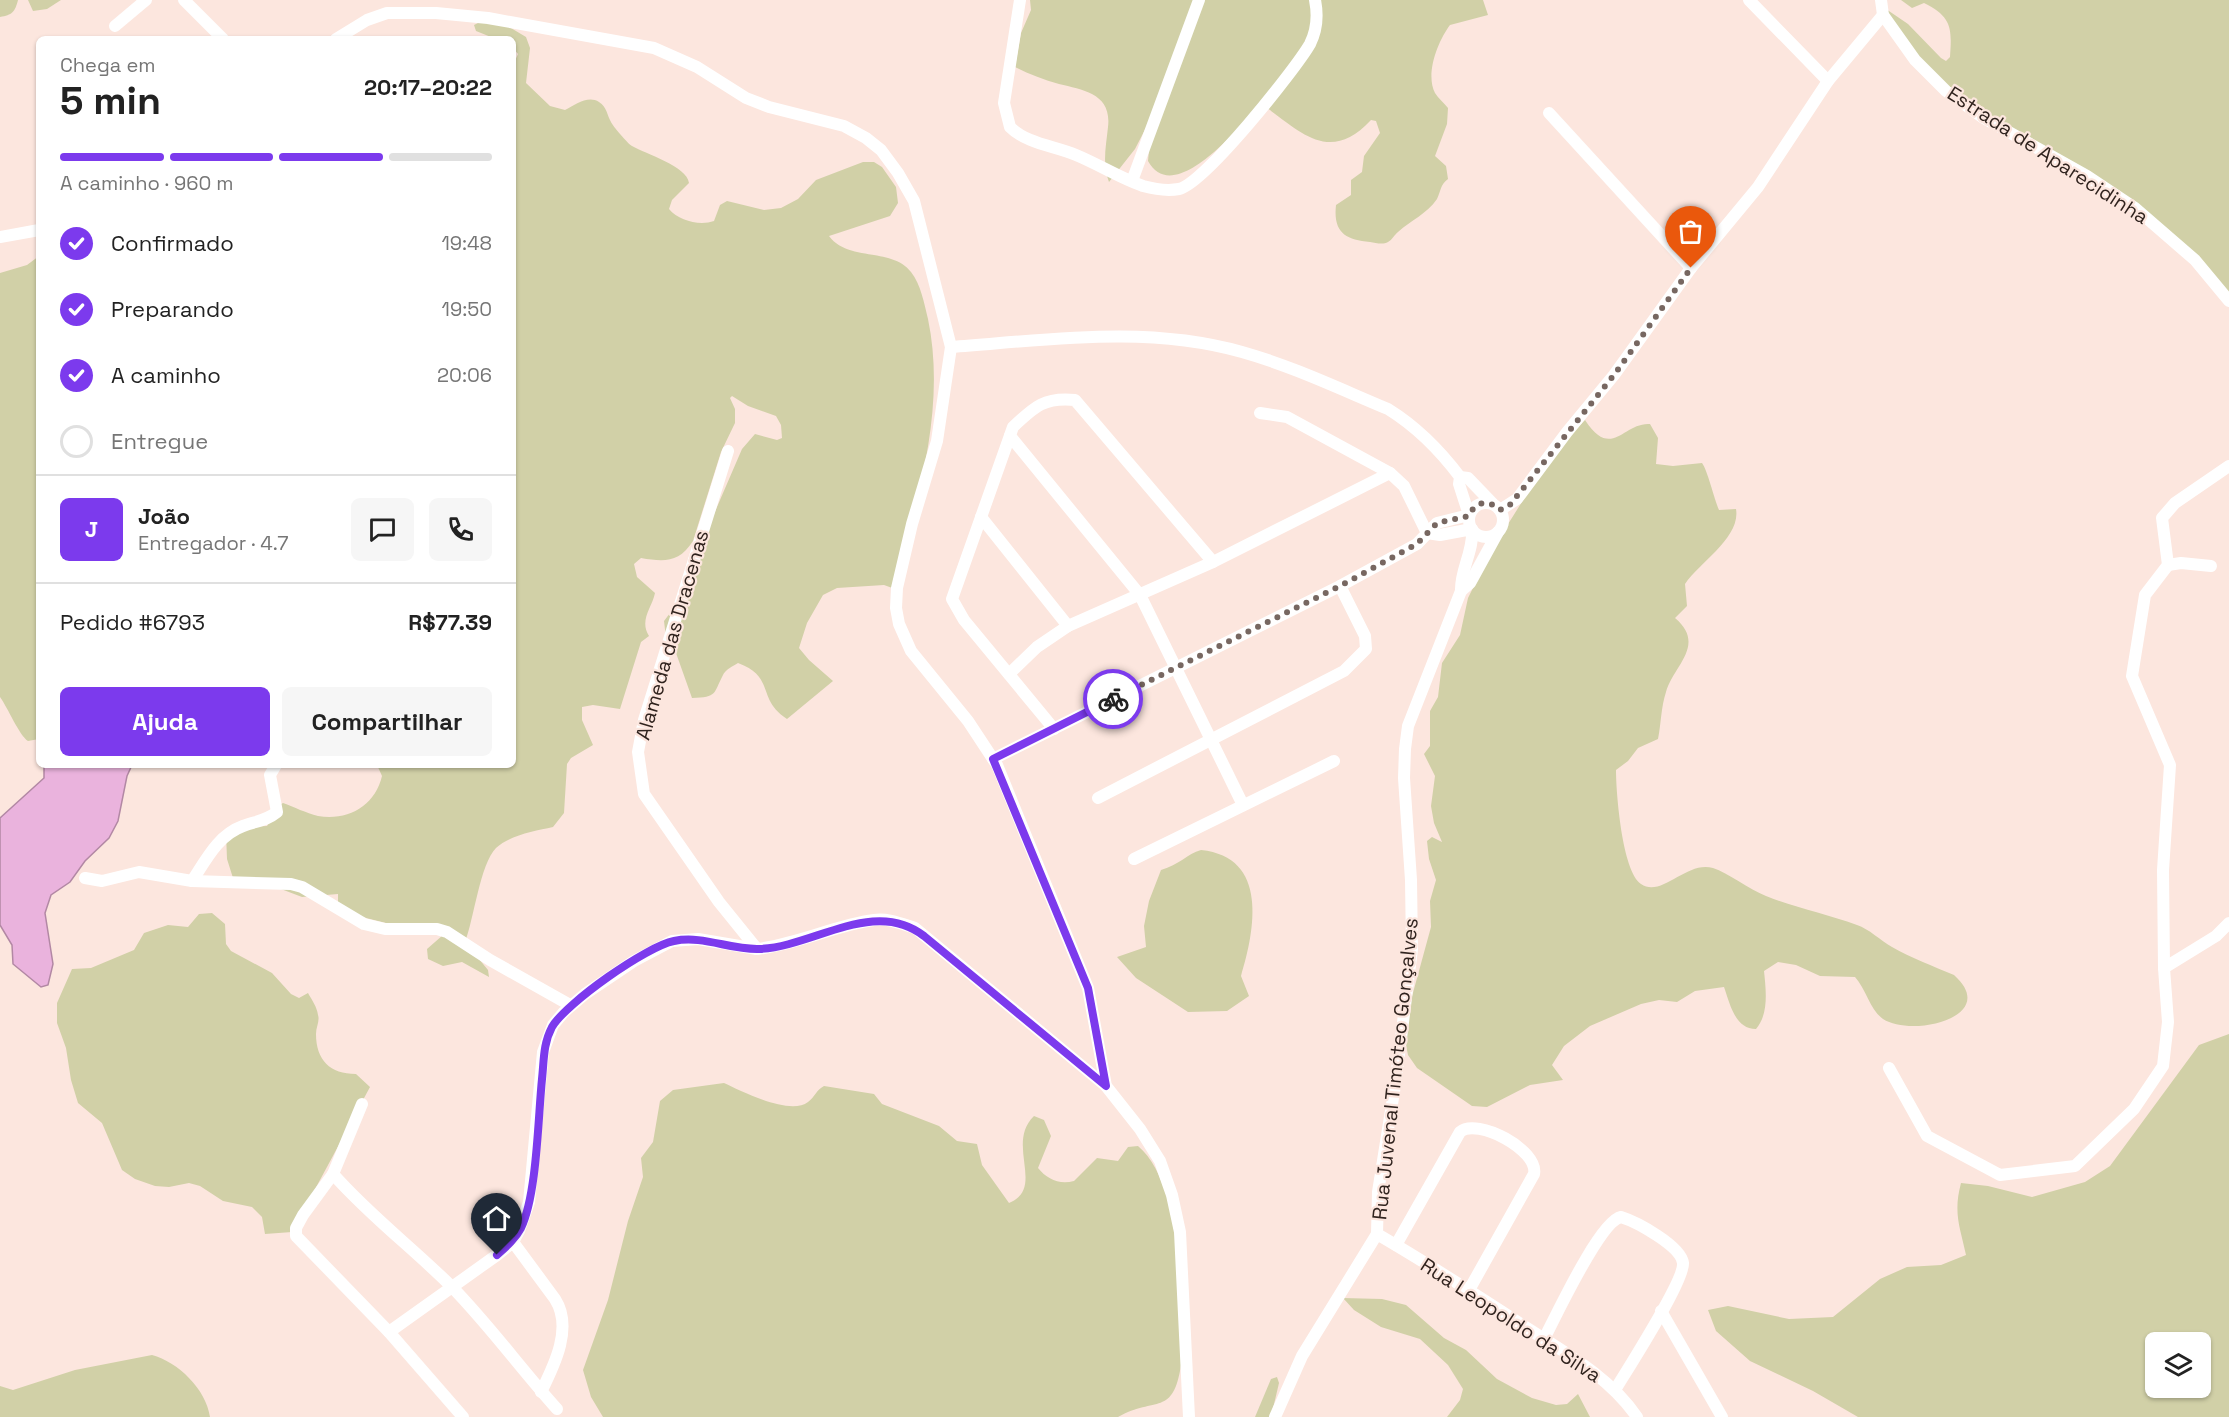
<!DOCTYPE html>
<html lang="pt">
<head>
<meta charset="utf-8">
<style>
	body { margin:0; font-family:"Space Grotesk",sans-serif; background:#f6f6f6; color:#222; height:100vh; display:flex; flex-direction:column; font-size:22px; white-space:nowrap }
	* { box-sizing:border-box; margin:0 }
	p { font-size:20px; color:#767676 }
	.icon { flex:none; width:33px; height:33px; fill:none; stroke:currentColor; stroke-width:2; stroke-linecap:round; stroke-linejoin:round }
	.map { position:relative; flex:1; overflow:hidden }
	.side { position:absolute; left:36px; top:36px; width:480px; height:732px; display:flex; flex-direction:column; background:#fff; border-radius:9px; box-shadow:0 2px 4px #0004 }
	.side>* { flex:none }
	.tools { position:absolute; left:2145px; top:1332px; display:grid; gap:12px }
	.tools a { display:grid; place-items:center; width:66px; height:66px; border-radius:9px; background:#fff; box-shadow:0 2px 4px #0004; font-size:30px }
	.pin { position:absolute; display:grid; place-items:center; width:51px; height:51px; color:#fff; margin:-62px -26px; border-radius:50% 50% 50% 0; rotate:-45deg; box-shadow:0 0 6px #0007 }
	.pin .icon { rotate:45deg }
	.courier { position:absolute; display:grid; place-items:center; width:60px; height:60px; margin:-30px; border:4px solid #7c3aed; border-radius:50%; background:#fff; color:#222; box-shadow:0 2px 8px #0007 }
	.summary em { font-style:normal; font-weight:600 }
	.summary div { display:flex; flex-direction:column-reverse }
	.summary { display:flex; align-items:center; justify-content:space-between; height:102px; padding:0 24px }
	h1 { font-size:39px; font-weight:600; line-height:45px }
	.bar { display:grid; grid-template-columns:repeat(4,1fr); gap:9px 6px; align-content:center; height:72px; padding:0 24px }
	.bar i { height:8px; border-radius:4px; background:#e0e0e0 }
	.bar .selected { background:#7c3aed }
	.bar p { grid-column:span 4 }
	.line { display:flex; align-items:center; gap:15px; padding:0 24px; border-top:2px solid #e0e0e0 }
	.line div { flex:1 }
	.round { display:grid; place-items:center; flex:none; width:63px; height:63px; border-radius:9px; background:#f6f6f6 }
	ol { padding:0 24px; list-style:none }
	li { display:flex; align-items:center; gap:18px; height:66px }
	li p { margin-inline-start:auto }
	li .icon { padding:6px; border-radius:50%; background:#7c3aed; color:#fff; stroke-width:4 }
	li:last-child { color:#767676 }
	li i { width:33px; height:33px; border:3px solid #e0e0e0; border-radius:50% }
	.button { display:flex; gap:12px; margin-top:auto; padding:12px 24px }
	.button a { flex:1; height:69px; border-radius:9px; background:#7c3aed; color:#fff; font-size:24px; font-weight:600; line-height:69px; text-align:center }
	.button a+a { background:#f6f6f6; color:#222 }
	.map>svg:first-child { display:block }
</style>
</head>
<body>
<div class="map">
<svg width="2229" height="1417" viewBox="0 0 2229 1417">
	<rect width="100%" height="100%" fill="#fce6de"/>
	<g fill="#d1d0a7" fill-rule="evenodd">
		<path d="M0 0H18C15 12 12 15 0 17Z"/>
		<polygon points="28,0 61,0 47,9 33,11"/>
		<path d="M1030 0H1483L1488 15 1450 25C1438 41 1425 74 1435 93 1438 98 1444 103 1448 108L1447 124 1435 156 1446 166 1448 179C1440 185 1441 191 1437 199 1427 214 1411 220 1398 232 1395 234 1392 240 1388 242 1383 245 1376 243 1370 242 1345 240 1333 232 1336 205L1351 195V180L1362 172 1364 156 1380 133 1376 121 1371 120C1330 164 1302 133 1263 105L1255 111C1236 130 1173 207 1148 161L1152 116 1135 149 1109 182C1102 164 1106 146 1108 127 1112 94 1084 90 1059 84 1044 80 1029 74 1015 67L1021 33 1031 10Z"/>
		<path d="M1901 0H2229V294L2184 244 2064 165 2047 161 2032 145 1982 118 1894 40 1886 9 1908 24 1941 58 1946 61 1950 57C1952 28 1952 17 1924 3L1912 8Z"/>
		<path d="M482 21 506 25 526 37 530 48 526 83 550 106 565 110C575 105 588 95 599 102 607 107 607 115 611 122 612 125 629 145 632 146 646 154 687 166 689 183L672 200 669 209C679 221 700 226 714 221L720 205 727 201 764 210 781 208 798 199 816 180 863 162H874L882 167 896 187 898 203 890 216 829 236C848 262 892 247 911 272 921 285 924 303 928 319 947 411 916 501 895 589L884 585 837 588 823 595 807 623 799 648 809 660 833 681 787 719C756 699 776 677 738 663 733 666 725 670 723 675 713 694 718 697 692 698L676 653 666 638 664 621 673 609 742 449 755 434 777 440 782 438 781 425 776 416 748 406 732 396 730 398 735 409V423L721 452 693 541C679 563 664 562 641 558L634 564 637 577 655 593C652 608 639 620 649 636L641 642 620 709 593 705 582 707V720L593 745 571 758 567 764 564 813 553 827C535 831 510 835 496 848 480 864 474 919 465 942L488 970 489 977 462 962 443 966 428 959 427 949 443 935 410 929 338 911V894L302 897 273 886 233 878 227 859 226 833 235 827 267 826 278 806 283 803C294 807 306 813 318 816 348 821 375 806 382 776L377 765H513V65L518 54 513 48V39H496L476 31 474 25Z"/>
		<path d="M39 256V739L28 741C19 735 8 708 0 697V273L27 265Z"/>
		<path d="M1585 420C1612 461 1623 422 1650 424L1658 438 1656 464 1673 466 1702 463C1707 469 1714 498 1719 510L1736 509C1741 537 1700 562 1685 584L1687 606 1675 618C1707 645 1673 666 1666 692 1661 707 1661 724 1658 739L1638 748 1628 761 1616 770C1616 792 1622 871 1641 884 1662 898 1687 860 1713 868 1728 873 1749 889 1766 896 1796 908 1827 914 1857 925 1869 929 1880 940 1892 947 1911 958 1933 966 1954 975 2001 1017 1912 1038 1883 1019 1870 1010 1866 989 1855 977L1820 976 1796 965 1778 962 1764 971C1766 990 1769 1014 1756 1029 1735 1029 1730 1004 1724 987L1695 991 1677 1002 1659 1000 1641 1004 1590 1026 1564 1046 1552 1065 1563 1080 1530 1085 1487 1107 1472 1106 1417 1068 1408 1055 1405 1040 1408 1011 1431 927 1430 901 1436 880 1429 859 1427 841 1432 837 1442 842 1434 823 1431 806 1435 776 1424 754 1430 746V711L1438 697 1442 663 1460 635 1468 598 1493 548 1542 470 1562 443Z"/>
		<path d="M1201 850C1269 857 1255 930 1241 976L1249 996 1227 1011 1188 1012 1136 978 1117 957 1146 947 1144 926 1149 901 1161 870C1179 865 1187 854 1201 850Z"/>
		<path d="M212 913 225 924 226 944 231 951 272 973 291 994 299 998 308 993C312 1000 317 1007 318 1015 320 1021 316 1027 316 1034 316 1060 330 1074 356 1074L370 1087 292 1232 265 1234 262 1217 252 1207 223 1201 200 1186 189 1183 169 1187 155 1186 135 1179 122 1170 102 1123 78 1103 71 1080 66 1048 57 1023V1003L72 969 91 968 134 950 144 933 168 925 188 927 199 914Z"/>
		<path d="M2229 1034V1417H1858L1813 1391 1750 1361 1716 1331 1708 1310 1728 1306 1789 1319 1833 1317 1880 1279 1907 1267 1941 1265 1966 1255C1960 1227 1953 1213 1961 1183L1988 1186 2032 1197 2085 1182 2110 1166 2199 1045ZM2156 1342H2200V1388H2156Z"/>
		<path d="M724 1083C741 1091 790 1116 808 1102 815 1097 816 1090 824 1086L874 1094 882 1104 939 1126 957 1141 977 1144 982 1165 1009 1203C1046 1188 1005 1144 1034 1116L1044 1120 1051 1136 1038 1168C1047 1179 1059 1185 1074 1181L1097 1158 1118 1161 1128 1147 1138 1146C1185 1186 1180 1308 1181 1365 1173 1417 1156 1396 1118 1417H603L591 1397 583 1370 608 1300 628 1221 643 1177 641 1158 653 1142 660 1101 673 1090Z"/>
		<polygon points="1343,1298 1382,1299 1406,1305 1444,1338 1466,1350 1497,1379 1532,1398 1556,1405 1567,1404 1578,1394 1590,1417 1447,1417 1460,1400 1463,1389 1448,1365 1420,1339 1381,1327 1354,1310"/>
		<path d="M152 1355C178 1362 206 1389 210 1417H0V1386L13 1390 75 1370Z"/>
		<polygon points="1277,1377 1279,1383 1271,1417 1255,1417 1271,1379"/>
	</g>
	<polygon fill="#eab3dd" stroke="#b288a4" stroke-width="1.5" points="44,765 132,765 127,776 118,821 109,838 85,861 70,882 51,895 45,913 53,964 48,985 41,987 13,964 12,945 0,925 0,818 44,778"/>
	<g fill="none" stroke-linecap="round" stroke-linejoin="round">
		<g stroke="#fff" stroke-width="12">
			<polyline points="184,0 223,39"/>
			<path d="M1020 0 1004 103 1010 127C1027 144 1055 146 1076 155 1098 164 1120 178 1143 186 1154 189 1168 191 1179 189 1204 184 1295 70 1310 44 1317 30 1318 15 1315 0"/>
			<polyline points="1749,0 1828,81"/>
			<polyline points="1881,0 1883,15 1915,60 1946,91 1982,117 2087,176 2135,208 2195,260 2229,301"/>
			<polyline points="115,26 146,0"/>
			<polyline points="336,39 367,20 387,13 436,13 488,18 654,48 697,67 746,98 769,107 844,126 866,138 881,150 898,173 914,201 951,347 937,441 912,524 897,588 896,608 899,624 911,651 968,721 997,765 1088,988 1106,1086 1140,1129 1160,1161 1172,1195 1180,1232 1189,1417"/>
			<polyline points="1549,113 1691,268"/>
			<polyline points="1132,181 1199,0"/>
			<polyline points="0,237 39,230"/>
			<path d="M951 347C1048 340 1147 325 1242 352 1292 366 1340 389 1388 409 1417 427 1439 449 1460 477L1459 484 1469 515 1437 523 1417 544 1340 586 993 759"/>
			<polyline points="1260,413 1287,417 1390,473 1404,486 1427,533"/>
			<polyline points="1010,436 1140,595 1243,805"/>
			<path d="M728 451 644 720 638 752 644 794 719 902 757 949C799 944 835 925 874 920 888 918 902 924 915 928L1106 1086"/>
			<polyline points="1460,477 1468,478 1493,504"/>
			<circle cx="1486" cy="520" r="17"/>
			<polyline points="1500,510 1517,499 1567,432 1614,375 1691,268 1758,187 1828,81 1883,15"/>
			<polyline points="981,517 1068,626"/>
			<polyline points="2168,565 2181,563 2211,566"/>
			<polyline points="1461,591 1470,583 1498,532"/>
			<polyline points="1009,674 1037,647 1068,626 1213,562 1390,473"/>
			<path d="M1054 729 964 620 952 599 1013 427C1035 406 1045 397 1075 400L1213 562"/>
			<polyline points="1098,798 1344,671 1366,649 1365,636 1340,586"/>
			<polyline points="1134,859 1334,761"/>
			<polyline points="85,878 102,881 139,872 192,881 291,884 302,887 364,924 385,929 437,929 447,932 490,960 570,1005"/>
			<path d="M192 881C206 860 218 835 243 826 256 821 266 821 277 812L270 775 276 765"/>
			<polyline points="2164,968 2163,870 2170,765 2132,676 2145,595 2168,565 2162,518 2175,503 2229,466"/>
			<polyline points="1889,1068 1927,1136 2000,1175 2075,1166 2134,1109 2163,1066 2168,1022 2164,968 2216,936 2229,923"/>
			<polyline points="362,1104 333,1174 303,1215 296,1228 296,1236 389,1332 463,1417"/>
			<path d="M333 1174C370 1216 413 1248 452 1287 490 1326 521 1369 557 1409"/>
			<path d="M1377 1234C1427 1263 1475 1294 1524 1326 1564 1352 1610 1377 1637 1417"/>
			<path d="M513 1242 555 1299C573 1327 555 1364 541 1392"/>
			<path d="M1396 1245 1460 1132C1477 1117 1539 1150 1534 1174L1469 1290"/>
			<polyline points="1661,1311 1722,1417"/>
			<polyline points="389,1332 497,1255 513,1242 519,1231 529,1202 543,1052 553,1025 564,1012 585,994 634,961 672,941 698,939 757,949"/>
			<path d="M1544 1339C1556 1316 1600 1221 1621 1217 1637 1222 1681 1246 1683 1263 1685 1280 1627 1370 1615 1390"/>
			<path d="M1275 1417 1302 1356 1377 1234 1378 1192 1396 1079 1412 949 1411 880 1404 778 1405 749 1408 726 1461 591C1460 570 1474 551 1472 529L1440 535 1427 533"/>
		</g>
	</g>
	<g fill="none" stroke-linecap="round" stroke-linejoin="round">
		<path stroke="#776761" stroke-width="6" stroke-dasharray="0 10.8" d="M1113 699 1340 586 1417 544 1437 523 1469 516C1475 501 1489 499 1500 510L1509 506 1614 375 1691 268"/>
		<path stroke="#7c3aed" stroke-width="8" d="M497 1255C507 1246 515 1239 521 1228 537 1195 538 1118 542 1079 544 1061 543 1044 552 1027 566 1003 647 946 674 941 703 935 730 950 759 949 814 947 874 897 924 936L1106 1086 1088 988 993 759 1113 699"/>
	</g>
	<g text-anchor="middle" stroke-width="4.5" stroke-linejoin="round" paint-order="stroke">
		<g font-size="20" fill="#30231e" stroke="#fce6de">
			<text transform="translate(2048 155) rotate(33)" y="7">Estrada de Aparecidinha</text>
			<text transform="translate(672 635) rotate(-74)" y="7">Alameda das Dracenas</text>
			<text transform="translate(1395 1069) rotate(-84)" y="7">Rua Juvenal Timóteo Gonçalves</text>
			<text transform="translate(1511 1320) rotate(33)" y="7">Rua Leopoldo da Silva</text>
		</g>
	</g>
</svg>
<div class="tools">
<a><svg class="icon" aria-label="layers" viewBox="0 0 24 24"><path d="M12 4l9 5-9 5-9-5zM3 14l9 5 9-5"/></svg></a>
</div>
<div class="pin" style="left:1691px;top:268px;background:#ea580c"><svg class="icon" aria-label="bag" viewBox="0 0 24 24"><path d="M5 8h14l-1 12H6zM9 8a3 3 0 0 1 6 0"/></svg></div>
<div class="pin" style="left:497px;top:1255px;background:#1f2937"><svg class="icon" aria-label="home" viewBox="0 0 24 24"><path d="M3 11l9-7 9 7M6 9v11h12V9"/></svg></div>
<div class="courier" style="left:1113px;top:699px"><svg class="icon" aria-label="bike" viewBox="0 0 24 24"><circle cx="6" cy="16" r="4"/><circle cx="18" cy="16" r="4"/><path d="M6 16l4-8h5l3 8M10 8l3 8H6M13 5h3"/></svg></div>
<section class="side">
<div class="summary"><div><h1>5 min</h1><p>Chega em</p></div><em>20:17–20:22</em></div>
<div class="bar"><i class="selected"></i><i class="selected"></i><i class="selected"></i><i></i><p>A caminho · 960 m</p></div>
<ol>
<li><svg class="icon" aria-label="check" viewBox="0 0 24 24"><path d="M5 12l5 5 9-10"/></svg>Confirmado<p>19:48</p></li>
<li><svg class="icon" aria-label="check" viewBox="0 0 24 24"><path d="M5 12l5 5 9-10"/></svg>Preparando<p>19:50</p></li>
<li><svg class="icon" aria-label="check" viewBox="0 0 24 24"><path d="M5 12l5 5 9-10"/></svg>A caminho<p>20:06</p></li>
<li><i></i>Entregue</li>
</ol>
<div class="line" style="height:108px"><b class="round" style="background:#7c3aed;color:#fff">J</b><div><b>João</b><p>Entregador · 4.7</p></div><a class="round"><svg class="icon" aria-label="chat" viewBox="0 0 24 24"><path d="M4 5h16v11H9l-5 4z"/></svg></a><a class="round"><svg class="icon" aria-label="phone" viewBox="0 0 24 24"><path d="M5 4h4l2 5-3 2q2 4 5 5l2-3 5 2v4C11 20 4 13 5 4z"/></svg></a></div>
<div class="line" style="height:78px"><div>Pedido #6793</div><b>R$77.39</b></div>
<div class="button"><a>Ajuda</a><a>Compartilhar</a></div>
</section>
</div>
</body>
</html>
